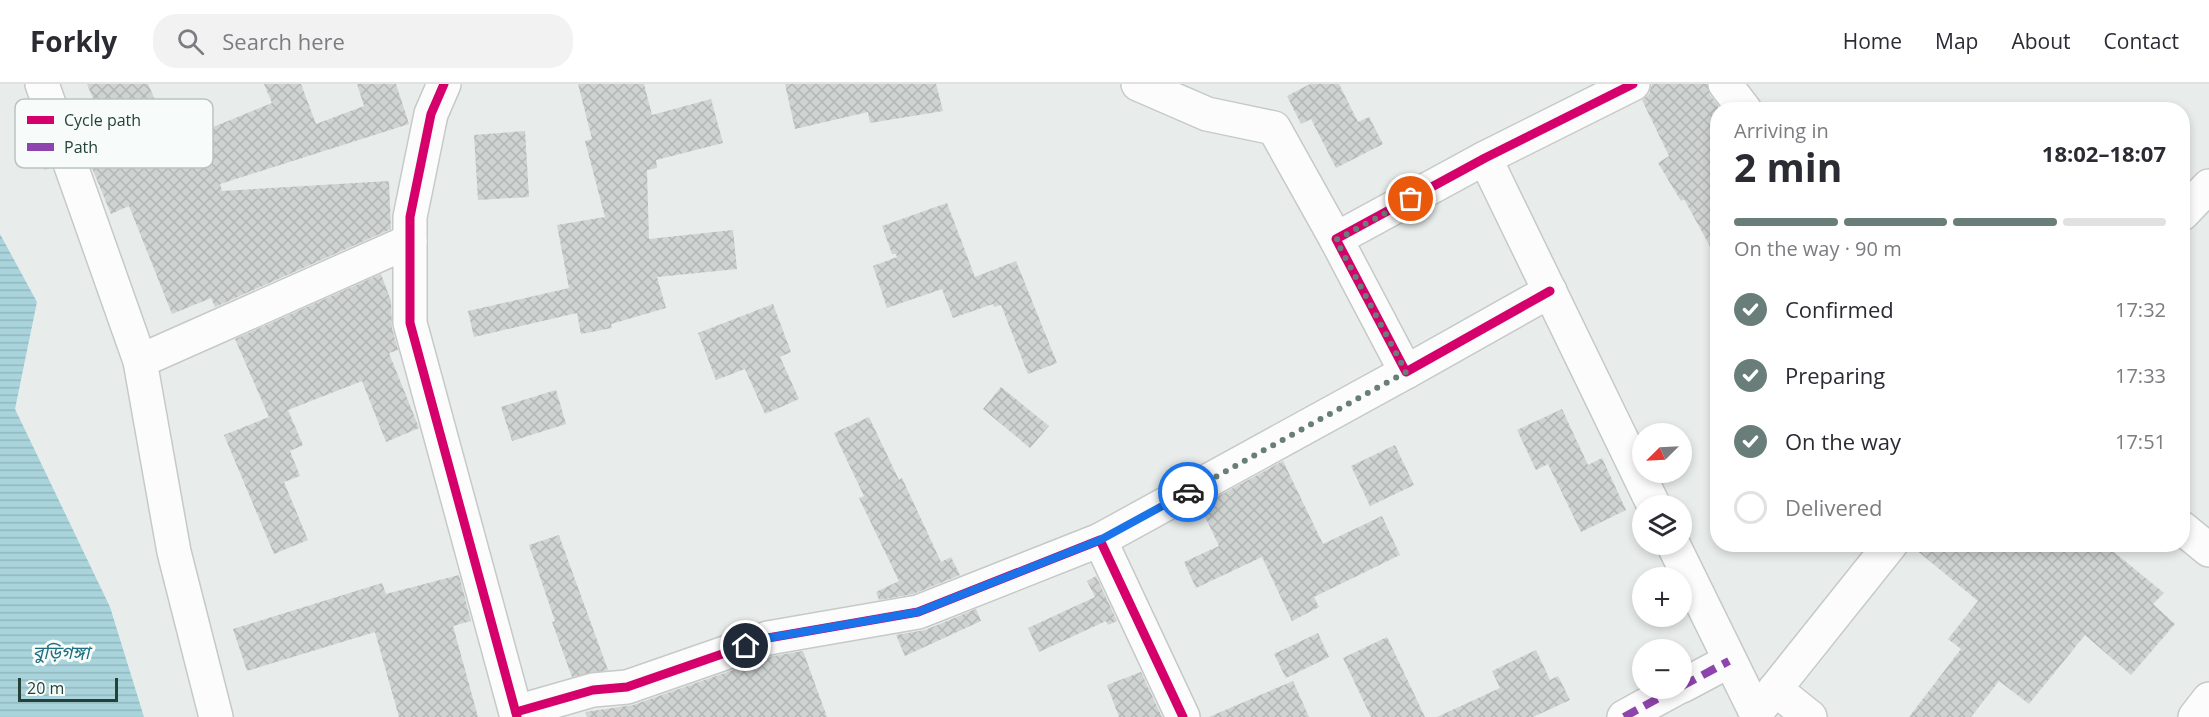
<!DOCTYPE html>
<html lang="en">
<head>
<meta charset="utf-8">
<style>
	body { margin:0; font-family:"Open Sans","Noto Sans Bengali",sans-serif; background:#f2f2f3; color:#2b2b33; height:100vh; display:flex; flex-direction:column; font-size:22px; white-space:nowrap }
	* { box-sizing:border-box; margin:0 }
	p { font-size:20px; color:#7c7c81 }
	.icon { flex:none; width:33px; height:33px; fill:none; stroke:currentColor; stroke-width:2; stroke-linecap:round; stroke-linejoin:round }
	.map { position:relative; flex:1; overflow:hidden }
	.sheet { position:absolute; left:1710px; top:18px; width:480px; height:450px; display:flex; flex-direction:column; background:#fff; border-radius:24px; box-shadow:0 3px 9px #0003 }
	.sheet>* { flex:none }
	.needle { width:39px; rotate:246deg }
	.buttons { position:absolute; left:1632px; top:339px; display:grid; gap:12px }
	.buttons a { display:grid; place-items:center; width:60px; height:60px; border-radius:50%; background:#fff; box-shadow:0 3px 9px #0003; font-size:30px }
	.scale { position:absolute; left:18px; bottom:15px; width:100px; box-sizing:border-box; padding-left:6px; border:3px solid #24423a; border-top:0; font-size:16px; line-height:21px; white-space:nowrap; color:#24423a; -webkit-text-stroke:4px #f7fbf9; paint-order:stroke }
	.pin { position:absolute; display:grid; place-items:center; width:51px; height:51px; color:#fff; margin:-26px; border:3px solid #fff; border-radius:50%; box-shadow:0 2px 6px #0007 }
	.courier { position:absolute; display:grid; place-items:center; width:60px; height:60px; margin:-30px; border:4px solid #1a73e8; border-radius:50%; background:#fff; color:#222; box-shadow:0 2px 8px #0007 }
	.overview em { font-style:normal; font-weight:700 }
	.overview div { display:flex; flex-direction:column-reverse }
	.overview { display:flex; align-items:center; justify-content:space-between; height:102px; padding:0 24px }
	h1 { font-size:39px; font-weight:700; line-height:45px }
	.bar { display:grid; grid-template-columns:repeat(4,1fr); gap:9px 6px; align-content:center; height:72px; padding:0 24px }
	.bar i { height:8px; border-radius:4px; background:#e1e1e2 }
	.bar .current { background:#697e78 }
	.bar p { grid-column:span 4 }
	ol { padding:0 24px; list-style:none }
	li { display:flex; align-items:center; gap:18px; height:66px }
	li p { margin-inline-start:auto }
	li .icon { padding:6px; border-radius:50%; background:#697e78; color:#fff; stroke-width:4 }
	li:last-child { color:#7c7c81 }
	li i { width:33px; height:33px; border:3px solid #e1e1e2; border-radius:50% }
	header { display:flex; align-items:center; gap:36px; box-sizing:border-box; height:84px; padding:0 30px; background:#fff; border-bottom:2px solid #e1e1e2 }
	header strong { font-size:28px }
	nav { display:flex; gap:33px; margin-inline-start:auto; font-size:21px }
	.search { width:420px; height:54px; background:#f2f2f3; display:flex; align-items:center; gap:15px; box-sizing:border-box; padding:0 21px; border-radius:24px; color:#7c7c81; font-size:22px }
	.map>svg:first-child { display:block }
</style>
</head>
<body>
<header>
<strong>Forkly</strong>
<div class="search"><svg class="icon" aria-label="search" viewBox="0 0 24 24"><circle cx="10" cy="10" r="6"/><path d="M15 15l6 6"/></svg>Search here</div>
<nav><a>Home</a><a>Map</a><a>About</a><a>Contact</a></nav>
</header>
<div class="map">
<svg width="2209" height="633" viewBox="0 0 2209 633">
	<defs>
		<pattern id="water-rules" width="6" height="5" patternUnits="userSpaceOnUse" patternTransform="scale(1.5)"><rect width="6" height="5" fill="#a9d4db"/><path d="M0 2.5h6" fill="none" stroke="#91b7bd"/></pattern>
		<pattern id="building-cross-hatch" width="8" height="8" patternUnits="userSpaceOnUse" patternTransform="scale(1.5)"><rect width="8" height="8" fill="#cfd4d2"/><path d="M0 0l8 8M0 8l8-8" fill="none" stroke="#b2b7b5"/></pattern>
	</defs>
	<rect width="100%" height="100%" fill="#e8edeb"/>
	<polygon fill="url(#water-rules)" points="0,150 37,218 15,325 110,523 144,633 0,633"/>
	<g fill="url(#building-cross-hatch)">
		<polygon points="87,0 148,0 174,59 272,19 264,0 301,0 316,40 364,22 357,0 396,0 409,40 220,100 222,107 389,97 391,145 215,223 211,214 172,230 129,122 111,130 90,79 75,38 99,29"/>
		<polygon points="578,0 644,0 652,31 711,15 723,59 656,76 657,84 647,86 649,155 733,146 737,185 657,193 666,224 611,240 612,244 581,250 577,229 474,253 468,227 569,204 557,141 605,133 585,57 592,55"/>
		<polygon points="785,0 936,0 943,27 870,39 868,28 795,45"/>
		<polygon points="1310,0 1339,0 1358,38 1369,33 1383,60 1336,84 1311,35 1301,40 1287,12"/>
		<polygon points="1652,0 1707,0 1710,11 1718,21 1718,177 1684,115 1681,117 1658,79 1669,72 1642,16 1649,10"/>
		<polygon points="525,47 529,113 478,116 474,51"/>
		<polygon points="40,52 52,83 44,86 32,55"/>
		<polygon points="947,119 975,193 1016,177 1057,279 1028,290 1001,221 994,223 993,220 953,234 942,205 887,224 873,182 897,173 896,170 892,170 882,142"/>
		<polygon points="381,190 391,217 392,244 398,266 389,269 419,344 386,358 362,297 288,326 303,361 290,367 300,392 284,398 308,456 274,470 224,351 269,333 235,255"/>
		<polygon points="773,220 791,268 780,273 799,315 765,330 745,285 716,296 698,249"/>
		<polygon points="1001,303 1049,342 1030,364 983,325"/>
		<polygon points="556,306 566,340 512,357 501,323"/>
		<polygon points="1562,325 1588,381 1602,374 1626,426 1581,448 1548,380 1536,386 1517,346"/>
		<polygon points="869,333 899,396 902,394 941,478 951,473 960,491 913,510 879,516 876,508 899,497 859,414 864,412 834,349"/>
		<polygon points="1395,361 1414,401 1370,422 1351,382"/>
		<polygon points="1283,377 1323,460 1382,432 1400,471 1314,513 1319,523 1292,537 1262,473 1196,504 1184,478 1219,462 1200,422"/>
		<polygon points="559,451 561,457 608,586 572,593 552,538 555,537 529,461"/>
		<polygon points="1909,460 2104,460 2164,509 2153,520 2175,540 2131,591 2085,551 2029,620 1999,597 1971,633 1909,633 1961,565 1948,555 1978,517"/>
		<polygon points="459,491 471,537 453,542 478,633 399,633 375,548 247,587 233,545 382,499 386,510"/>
		<polygon points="1096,492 1117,537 1108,541 1106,537 1039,568 1028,544 1095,513 1087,497"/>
		<polygon points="976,525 981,537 905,572 896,551 925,546"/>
		<polygon points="1318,549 1329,573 1286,594 1274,570"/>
		<polygon points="1387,553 1425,633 1371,633 1343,574"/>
		<polygon points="1536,566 1550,596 1558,592 1570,616 1533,633 1437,633 1500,604 1492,587"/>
		<polygon points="803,567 827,633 587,633 585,628 633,621 773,572"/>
		<polygon points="1141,588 1162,633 1119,633 1107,601"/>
		<polygon points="1293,597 1309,633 1209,633"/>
	</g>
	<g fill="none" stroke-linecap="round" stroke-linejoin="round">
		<defs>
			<g id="minor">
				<polyline points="42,0 140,277 410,157"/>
				<polyline points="1138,0 1207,30 1274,44 1336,155"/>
				<polyline points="1725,0 1745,26"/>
				<polyline points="1485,74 1654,422"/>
				<polyline points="2182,130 2209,102"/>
				<polyline points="1550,207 1406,288 1336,155 1485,74 1633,0"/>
				<polyline points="140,277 174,468 216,633"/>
				<polyline points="2182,444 2209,466"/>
				<polyline points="1100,456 1406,288"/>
				<polyline points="1673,460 1756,629 1891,460"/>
				<polyline points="1682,602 1729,577"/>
				<polyline points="1775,605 1810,633"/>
				<polyline points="516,628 593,606 627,603 768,554 918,528 1100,456 1183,633"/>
				<polyline points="1624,633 1677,604"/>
				<polyline points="2195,633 2209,615"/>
			</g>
			<polyline id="tertiary" points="444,0 431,30 410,133 410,239 517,633"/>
		</defs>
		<use href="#minor" stroke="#c5cac8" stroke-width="36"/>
		<use href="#tertiary" stroke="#c5cac8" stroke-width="36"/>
		<use href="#minor" stroke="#fcfcfc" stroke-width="33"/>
		<use href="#tertiary" stroke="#fcfcfc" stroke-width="33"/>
		<g stroke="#8e44ad" stroke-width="8" stroke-dasharray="15 8" stroke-linecap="butt">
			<polyline points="1682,602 1729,577"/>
			<polyline points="1624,633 1677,604"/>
		</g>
		<defs>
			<g id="cycleway">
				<polyline points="444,0 431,30 410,133 410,239 517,633"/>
				<polyline points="1550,207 1406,288 1336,155 1485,74 1633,0"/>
				<polyline points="516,628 593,606 627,603 768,554 918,528 1100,456 1183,633"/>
			</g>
		</defs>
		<use href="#cycleway" stroke="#f7fbf9" stroke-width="13"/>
		<use href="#cycleway" stroke="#d6006c" stroke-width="9"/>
	</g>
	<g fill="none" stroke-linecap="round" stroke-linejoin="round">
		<polyline stroke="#697e78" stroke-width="6" stroke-dasharray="0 10.8" points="1188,408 1406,288 1336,156 1411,115"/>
		<polyline stroke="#1a73e8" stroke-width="8" points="746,562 768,554 918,528 1100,456 1188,408"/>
	</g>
	<g text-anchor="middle" stroke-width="6" stroke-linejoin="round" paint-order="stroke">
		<g font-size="18" font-style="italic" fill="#1c6f80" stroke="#f7fbf9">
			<text x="61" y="575">বুড়িগঙ্গা</text>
		</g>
	</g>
	<rect x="15" y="15" width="198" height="69" rx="9" fill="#f7fbf9" stroke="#b8c4c0" stroke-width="1.5"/>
	<rect x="27" y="32" width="27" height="8" fill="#d6006c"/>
	<rect x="27" y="59" width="27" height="8" fill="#8e44ad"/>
	<g font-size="16" fill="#24423a">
		<text x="64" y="42">Cycle path</text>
		<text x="64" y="69">Path</text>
	</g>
</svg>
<div class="buttons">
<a><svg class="needle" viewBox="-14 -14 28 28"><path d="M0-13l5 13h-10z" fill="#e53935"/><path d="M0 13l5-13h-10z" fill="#7c7c81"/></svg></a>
<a><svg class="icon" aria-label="layers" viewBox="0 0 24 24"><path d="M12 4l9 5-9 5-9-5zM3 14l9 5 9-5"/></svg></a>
<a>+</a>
<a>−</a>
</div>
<div class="scale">20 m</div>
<div class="pin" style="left:1411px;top:115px;background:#ea580c"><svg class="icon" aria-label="bag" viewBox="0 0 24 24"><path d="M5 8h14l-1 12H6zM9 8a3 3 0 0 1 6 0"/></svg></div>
<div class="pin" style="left:746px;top:562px;background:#1f2937"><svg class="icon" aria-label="home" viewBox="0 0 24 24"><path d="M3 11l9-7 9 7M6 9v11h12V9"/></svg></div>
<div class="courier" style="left:1188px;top:408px"><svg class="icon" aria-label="car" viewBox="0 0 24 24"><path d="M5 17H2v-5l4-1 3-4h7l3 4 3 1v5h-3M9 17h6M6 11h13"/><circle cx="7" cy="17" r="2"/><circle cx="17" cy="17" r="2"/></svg></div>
<section class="sheet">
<div class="overview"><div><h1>2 min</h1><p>Arriving in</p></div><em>18:02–18:07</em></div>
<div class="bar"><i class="current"></i><i class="current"></i><i class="current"></i><i></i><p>On the way · 90 m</p></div>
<ol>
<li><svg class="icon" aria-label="check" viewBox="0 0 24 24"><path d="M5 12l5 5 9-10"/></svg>Confirmed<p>17:32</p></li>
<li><svg class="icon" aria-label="check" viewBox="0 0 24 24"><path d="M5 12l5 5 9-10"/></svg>Preparing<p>17:33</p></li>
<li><svg class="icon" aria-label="check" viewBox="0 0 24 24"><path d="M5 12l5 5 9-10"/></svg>On the way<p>17:51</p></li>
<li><i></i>Delivered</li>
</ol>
</section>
</div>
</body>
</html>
